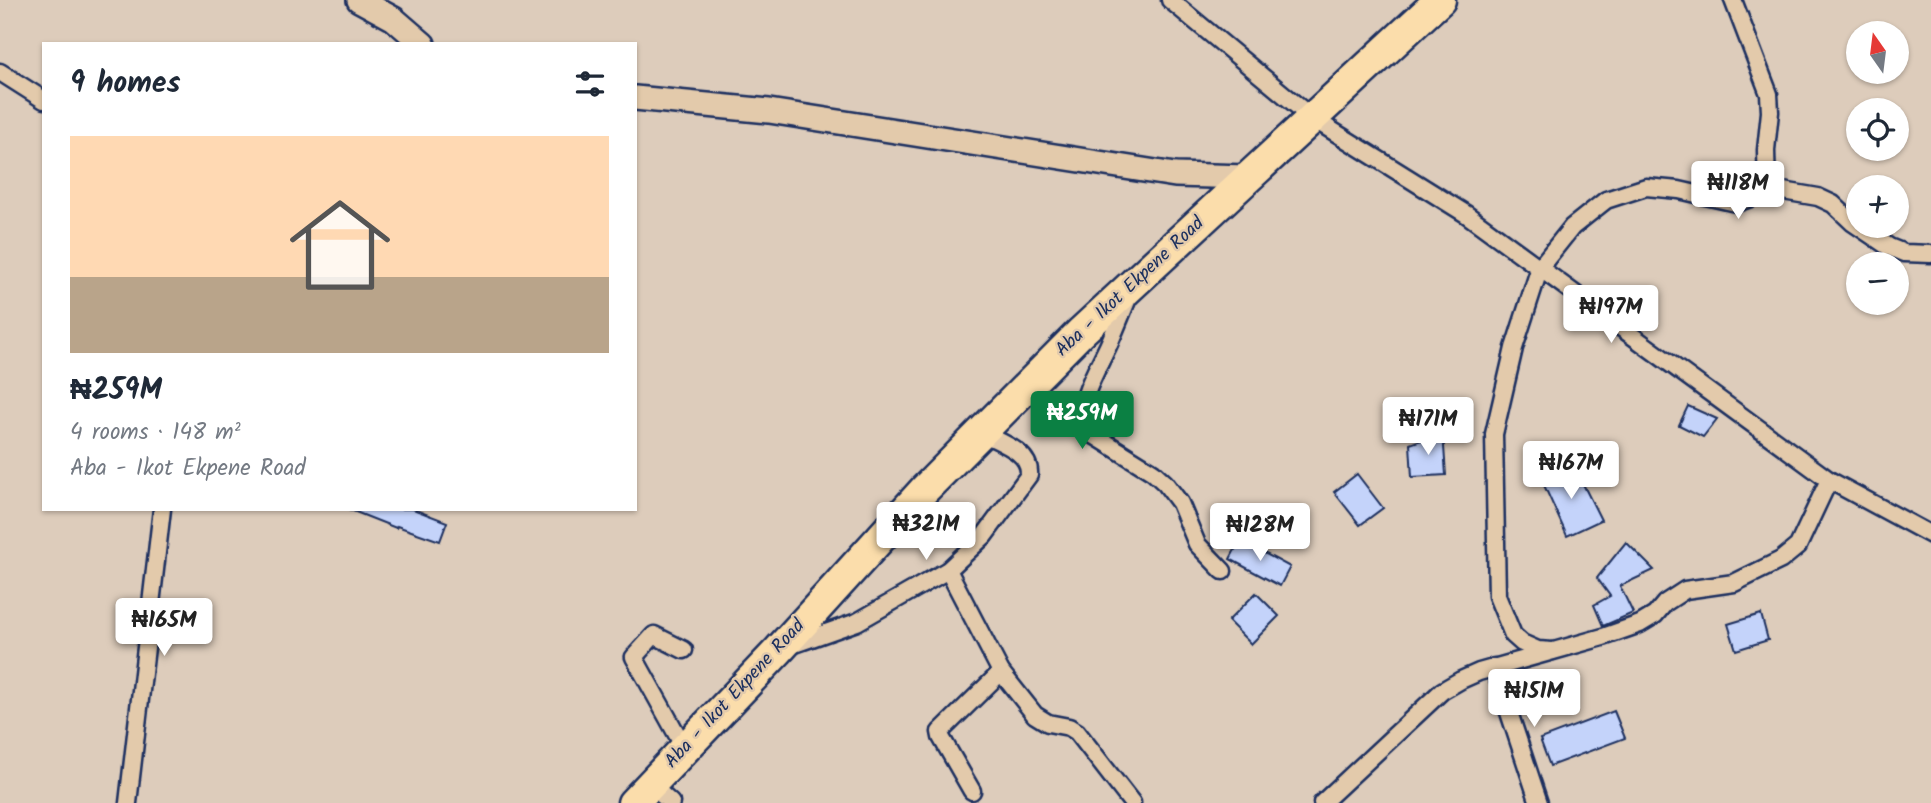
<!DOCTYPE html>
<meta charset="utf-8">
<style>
:root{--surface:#fff;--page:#f2f2f3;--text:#1f2937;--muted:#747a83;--accent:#0b8043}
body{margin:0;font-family:Kalam,sans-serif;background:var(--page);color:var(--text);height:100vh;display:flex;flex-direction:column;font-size:26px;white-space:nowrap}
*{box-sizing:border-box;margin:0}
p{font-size:23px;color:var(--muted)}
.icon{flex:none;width:38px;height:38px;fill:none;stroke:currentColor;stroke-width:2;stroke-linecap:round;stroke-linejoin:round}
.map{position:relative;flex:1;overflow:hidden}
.panel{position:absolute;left:42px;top:42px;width:595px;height:469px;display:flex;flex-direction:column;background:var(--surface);border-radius:0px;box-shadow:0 2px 5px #0004}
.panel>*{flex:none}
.needle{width:46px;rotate:346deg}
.tools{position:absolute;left:1846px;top:21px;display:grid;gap:14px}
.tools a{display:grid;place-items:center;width:63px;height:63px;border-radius:50%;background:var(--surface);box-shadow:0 2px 5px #0004;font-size:35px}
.price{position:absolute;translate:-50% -60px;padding:0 16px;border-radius:7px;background:#fff;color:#222;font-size:23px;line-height:46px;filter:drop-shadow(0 2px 4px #0008)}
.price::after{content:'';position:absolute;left:50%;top:42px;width:21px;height:16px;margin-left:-10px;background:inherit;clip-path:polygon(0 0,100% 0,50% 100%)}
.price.current{background:var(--accent);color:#fff}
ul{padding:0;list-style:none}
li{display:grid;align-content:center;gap:14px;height:371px;padding:0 28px}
li span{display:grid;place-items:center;height:217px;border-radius:0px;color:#555}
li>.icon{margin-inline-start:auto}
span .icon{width:126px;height:126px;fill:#fffc;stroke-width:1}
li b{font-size:30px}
h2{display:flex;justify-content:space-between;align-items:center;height:84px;padding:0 28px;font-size:30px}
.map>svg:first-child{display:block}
</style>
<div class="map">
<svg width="1931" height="803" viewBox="0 0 1931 803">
<rect width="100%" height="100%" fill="#dcb"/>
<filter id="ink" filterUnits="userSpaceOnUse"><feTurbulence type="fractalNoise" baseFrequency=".0143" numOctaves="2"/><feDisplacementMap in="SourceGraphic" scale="14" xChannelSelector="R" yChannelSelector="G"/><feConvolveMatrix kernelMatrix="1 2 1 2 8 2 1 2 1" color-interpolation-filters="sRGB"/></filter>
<g filter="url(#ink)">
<g fill="#c4d3fa" stroke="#1b2f5e" stroke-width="2">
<polygon points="1688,406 1717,419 1703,437 1679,425"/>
<polygon points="1443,432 1446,475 1412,477 1410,444"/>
<polygon points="1574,466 1601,520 1567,536 1543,483"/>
<polygon points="1357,474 1383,508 1360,525 1334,492"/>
<polygon points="348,509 413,509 447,522 440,541 397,526 396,528"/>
<polygon points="1240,540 1290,567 1280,586 1230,559"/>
<polygon points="1626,542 1654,570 1620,586 1633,613 1603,626 1594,605 1610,596 1597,578"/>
<polygon points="1256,593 1279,616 1251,644 1228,621"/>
<polygon points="1761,614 1768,640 1736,650 1728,624"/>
<polygon points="1614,711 1625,738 1550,766 1540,739"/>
</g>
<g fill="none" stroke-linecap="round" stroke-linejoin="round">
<defs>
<g id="street">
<polyline points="1170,0 1312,118 1466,214 1829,480 1931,535"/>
<polyline points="1733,0 1769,94 1770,112 1766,150 1767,192"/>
<polyline points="0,72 44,100"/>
<path d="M1129,296C1123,310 1118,323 1112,337C1101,365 1076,397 1084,429L1153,472L1165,483L1180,503L1197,544L1223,571"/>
<polyline points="948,570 1001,672 1035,715 1048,723 1069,727 1077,732 1132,803"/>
<path d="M789,646L857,622L948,570L984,536L1029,475C1031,451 999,442 981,432"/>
<polyline points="684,650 654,635 634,657 685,749"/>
<polyline points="1552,651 1538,650 1522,643 1513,635 1497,596 1494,434 1514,348 1540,267 1572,227 1606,200 1646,187 1679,190 1736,203 1767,192 1783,191 1818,197 1833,204 1852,222 1889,247 1904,253 1931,254"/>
<polyline points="1494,667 1539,803"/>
<polyline points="650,784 671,803"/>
<polyline points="972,791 941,737 940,732 1001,672"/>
<polyline points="128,803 162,509"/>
<polyline points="1322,803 1442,691 1461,680 1479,672 1603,637 1640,624 1655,615 1665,603 1685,590 1734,583 1781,560 1798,546 1829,480"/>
</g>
<g id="secondary">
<polyline points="359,0 394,19 423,44"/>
<polyline points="635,98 769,111 1175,175 1248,177"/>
</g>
<polyline id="highway" points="633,803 778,651 925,489 1080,333 1440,0"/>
</defs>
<use href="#street" stroke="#1b2f5e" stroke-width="21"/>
<use href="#secondary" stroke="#1b2f5e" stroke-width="28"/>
<use href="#highway" stroke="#1b2f5e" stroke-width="35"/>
<use href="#street" stroke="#e3caab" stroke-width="16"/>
<use href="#secondary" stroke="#e3caab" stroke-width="23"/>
<use href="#highway" stroke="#fbddab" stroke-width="30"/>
</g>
</g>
<g text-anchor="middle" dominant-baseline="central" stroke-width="5" stroke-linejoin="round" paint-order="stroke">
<g font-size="19" fill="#1b2f5e" stroke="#e3caab">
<text transform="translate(1130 287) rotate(-43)">Aba - Ikot Ekpene Road</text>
<text transform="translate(735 694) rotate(-47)">Aba - Ikot Ekpene Road</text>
</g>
</g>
</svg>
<div class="tools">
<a><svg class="needle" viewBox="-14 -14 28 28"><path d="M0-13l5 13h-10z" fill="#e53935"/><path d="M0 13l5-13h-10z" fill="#747a83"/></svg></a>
<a><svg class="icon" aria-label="locate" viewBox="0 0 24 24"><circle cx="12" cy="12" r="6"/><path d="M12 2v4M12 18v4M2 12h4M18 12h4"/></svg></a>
<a>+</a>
<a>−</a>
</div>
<b class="price" style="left:1738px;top:221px">₦118M</b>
<b class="price" style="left:1611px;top:345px">₦197M</b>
<b class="price current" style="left:1082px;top:451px">₦259M</b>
<b class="price" style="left:1428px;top:457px">₦171M</b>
<b class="price" style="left:1571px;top:501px">₦167M</b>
<b class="price" style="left:926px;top:562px">₦321M</b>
<b class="price" style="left:1260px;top:563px">₦128M</b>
<b class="price" style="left:164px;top:658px">₦165M</b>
<b class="price" style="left:1534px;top:729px">₦151M</b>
<section class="panel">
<h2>9 homes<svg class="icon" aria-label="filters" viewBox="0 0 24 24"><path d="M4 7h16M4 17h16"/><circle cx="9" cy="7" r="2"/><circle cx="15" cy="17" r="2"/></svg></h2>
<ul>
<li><span style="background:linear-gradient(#ffd9b3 65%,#b9a48a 0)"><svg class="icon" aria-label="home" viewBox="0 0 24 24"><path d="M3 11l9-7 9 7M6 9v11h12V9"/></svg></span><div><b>₦259M</b><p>4 rooms · 148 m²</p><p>Aba - Ikot Ekpene Road</p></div></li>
</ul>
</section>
</div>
